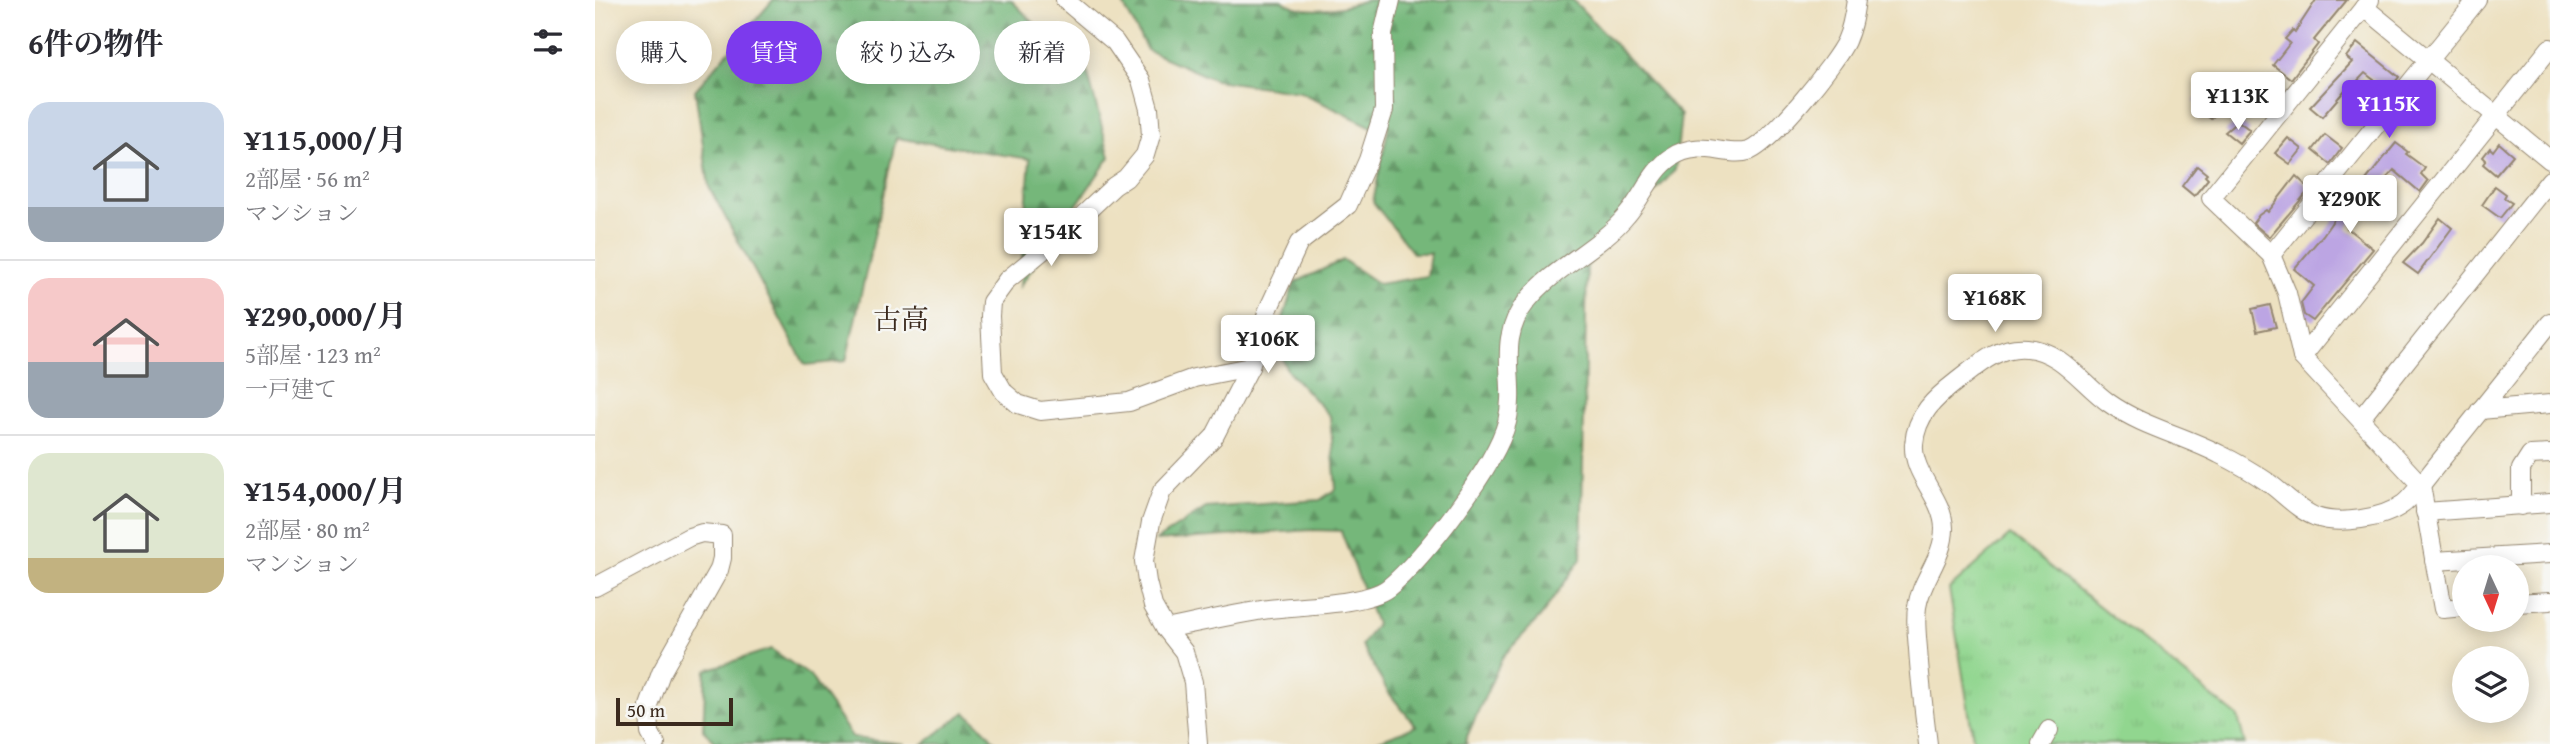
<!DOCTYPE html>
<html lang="ja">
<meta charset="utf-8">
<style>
:root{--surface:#fff;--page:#f2f2f3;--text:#2b2b33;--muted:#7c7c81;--line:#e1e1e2;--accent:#7c3aed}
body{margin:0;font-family:"Gentium Book Plus","Noto Serif JP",serif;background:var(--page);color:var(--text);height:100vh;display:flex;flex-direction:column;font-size:26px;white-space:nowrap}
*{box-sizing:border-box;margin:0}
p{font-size:23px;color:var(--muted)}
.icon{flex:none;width:38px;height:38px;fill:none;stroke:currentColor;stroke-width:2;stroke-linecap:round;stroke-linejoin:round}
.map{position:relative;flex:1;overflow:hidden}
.drawer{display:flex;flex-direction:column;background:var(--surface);width:595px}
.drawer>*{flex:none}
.hud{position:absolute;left:21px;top:21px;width:665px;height:63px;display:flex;gap:14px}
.needle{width:46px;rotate:176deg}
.controls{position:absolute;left:1857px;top:555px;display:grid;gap:14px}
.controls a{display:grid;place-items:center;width:77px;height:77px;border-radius:50%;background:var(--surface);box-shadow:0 4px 18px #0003;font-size:35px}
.scale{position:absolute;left:21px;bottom:18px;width:117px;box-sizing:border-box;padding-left:7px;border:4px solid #3b2a1e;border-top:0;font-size:19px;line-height:24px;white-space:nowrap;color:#3b2a1e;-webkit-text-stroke:5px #f6f6f2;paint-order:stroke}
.price{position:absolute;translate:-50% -60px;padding:0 16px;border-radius:7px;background:#fff;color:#222;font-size:23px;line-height:46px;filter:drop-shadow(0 2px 4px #0008)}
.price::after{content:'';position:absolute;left:50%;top:42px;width:21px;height:16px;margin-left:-10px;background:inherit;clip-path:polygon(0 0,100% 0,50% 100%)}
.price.current{background:var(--accent);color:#fff}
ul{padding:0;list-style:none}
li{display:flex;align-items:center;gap:21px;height:175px;padding:0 28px}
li+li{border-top:2px solid var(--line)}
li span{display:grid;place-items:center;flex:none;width:196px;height:140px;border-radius:21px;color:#555}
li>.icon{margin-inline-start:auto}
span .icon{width:84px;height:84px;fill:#fffc;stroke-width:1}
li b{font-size:30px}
h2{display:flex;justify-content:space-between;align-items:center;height:84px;padding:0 28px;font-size:30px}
.pill{padding:0 24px;border-radius:32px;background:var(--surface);box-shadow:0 4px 18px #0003;font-size:24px;line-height:63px}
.pill.current{background:var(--accent);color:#fff}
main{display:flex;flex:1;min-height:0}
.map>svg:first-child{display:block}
</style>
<main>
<section class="drawer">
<h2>6件の物件<svg class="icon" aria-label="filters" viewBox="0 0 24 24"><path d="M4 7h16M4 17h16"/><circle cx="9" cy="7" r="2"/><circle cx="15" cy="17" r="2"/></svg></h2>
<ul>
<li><span style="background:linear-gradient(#c9d6e8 75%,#9aa5b1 0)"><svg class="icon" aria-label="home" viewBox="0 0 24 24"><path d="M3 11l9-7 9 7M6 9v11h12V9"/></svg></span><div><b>¥115,000/月</b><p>2部屋 · 56 m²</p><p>マンション</p></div></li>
<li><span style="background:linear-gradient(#f6c9c9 60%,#9aa5b1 0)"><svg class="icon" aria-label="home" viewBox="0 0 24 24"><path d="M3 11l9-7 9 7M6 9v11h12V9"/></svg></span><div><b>¥290,000/月</b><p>5部屋 · 123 m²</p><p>一戸建て</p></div></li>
<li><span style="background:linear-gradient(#dfe7d0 75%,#c2b280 0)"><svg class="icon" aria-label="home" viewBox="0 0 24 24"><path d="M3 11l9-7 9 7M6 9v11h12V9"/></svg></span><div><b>¥154,000/月</b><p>2部屋 · 80 m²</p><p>マンション</p></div></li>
</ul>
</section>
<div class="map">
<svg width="1955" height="744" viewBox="0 0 1955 744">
<defs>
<pattern id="grass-tufts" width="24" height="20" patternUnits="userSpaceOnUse" patternTransform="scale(1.75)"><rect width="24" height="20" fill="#91d68f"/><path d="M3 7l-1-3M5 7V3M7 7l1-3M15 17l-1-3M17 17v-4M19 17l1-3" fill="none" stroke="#7eb87b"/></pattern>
<pattern id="forest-firs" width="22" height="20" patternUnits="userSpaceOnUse" patternTransform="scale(1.75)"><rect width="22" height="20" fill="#74b77a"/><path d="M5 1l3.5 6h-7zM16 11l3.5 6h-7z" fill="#609563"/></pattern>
</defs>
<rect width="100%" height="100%" fill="#f6f6f2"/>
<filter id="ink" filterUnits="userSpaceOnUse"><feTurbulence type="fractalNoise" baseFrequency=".0143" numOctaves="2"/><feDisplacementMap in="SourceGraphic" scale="14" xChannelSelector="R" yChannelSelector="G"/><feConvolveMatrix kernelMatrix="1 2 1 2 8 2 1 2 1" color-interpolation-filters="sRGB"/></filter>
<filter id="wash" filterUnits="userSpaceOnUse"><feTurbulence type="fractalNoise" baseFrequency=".00686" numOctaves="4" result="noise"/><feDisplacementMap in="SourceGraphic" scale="28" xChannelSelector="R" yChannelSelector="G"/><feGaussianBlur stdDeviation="1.57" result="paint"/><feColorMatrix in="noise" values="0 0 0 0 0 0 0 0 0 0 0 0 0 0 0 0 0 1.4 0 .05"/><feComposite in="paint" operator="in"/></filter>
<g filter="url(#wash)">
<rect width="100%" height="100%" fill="#ede1c1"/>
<polygon fill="url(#grass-tufts)" stroke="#668056" stroke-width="2" points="1415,535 1643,717 1650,744 1379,744 1354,589"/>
<g fill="url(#forest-firs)" stroke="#58704c" stroke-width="2">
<polygon points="178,0 416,0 446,30 491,67 515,157 425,286 435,159 301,138 251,361 210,365 114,187 100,90"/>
<path d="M526,0H686C710,16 745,9 771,0H978L1086,115L1080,170L992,266L986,559L946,616L908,656L870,741L872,744H774L821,726L793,692L767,645L781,624L746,531L717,530L560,541L611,508L725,500L741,489L735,416L692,370L681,342L699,283L748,260L784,284L832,276L835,253H818L778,202L794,125L779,128L705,92L620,80L552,50Z"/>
<polygon points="176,649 215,676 258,738 310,744 122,744 108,730 111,670"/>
<polygon points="370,712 390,730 402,744 328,744"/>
</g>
<g id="blocks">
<g fill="#bca5e3">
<polygon points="1721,0 1752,0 1719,40 1723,44 1696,79 1678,65 1695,43 1690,39 1698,30 1700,32"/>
<polygon points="1762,43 1804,77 1793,91 1770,73 1752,92 1750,90 1727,117 1715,107 1757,62 1751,57"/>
<polygon points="1610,88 1629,104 1616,119 1605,111 1607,108 1599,101"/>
<polygon points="1643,121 1655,130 1644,143 1630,132"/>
<polygon points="1730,135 1747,148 1735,164 1718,150"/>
<polygon points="1693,138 1707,149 1695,164 1680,153"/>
<polygon points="1801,143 1813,152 1811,154 1830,168 1826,174 1833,181 1825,192 1799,170 1778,194 1752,228 1778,249 1718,321 1709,315 1706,303 1719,286 1699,269 1728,235 1761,187 1763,190"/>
<polygon points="1904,143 1918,155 1901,175 1888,164 1891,160 1888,157 1895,148 1898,151"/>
<polygon points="1602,166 1612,174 1610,176 1613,179 1599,196 1587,186"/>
<polygon points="1701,176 1715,189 1674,237 1658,223 1664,215 1671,210 1673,212"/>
<polygon points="1900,186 1911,194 1909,198 1917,203 1905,218 1887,205"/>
<polygon points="1845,218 1857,228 1823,274 1808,263 1827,243"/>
<polygon points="1675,305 1681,327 1662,331 1657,309"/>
</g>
</g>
</g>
<g filter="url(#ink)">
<use href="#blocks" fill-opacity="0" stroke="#948670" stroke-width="2"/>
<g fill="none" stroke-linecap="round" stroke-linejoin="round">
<defs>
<g id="minor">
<polyline points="470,0 520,42 546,80 554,109 556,135 550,155 531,178 519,186 468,234 412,280 396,302 395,316 398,373 409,392 423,404 445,411 534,402 599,378 655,367"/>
<polyline points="1775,0 1616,198 1676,255 1692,293 1707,357 1826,485 1848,609 1869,607"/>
<polyline points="1769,7 1955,160"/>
<polyline points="1676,255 1882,0"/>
<polyline points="1707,357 1955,48"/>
<polyline points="1885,410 1955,404"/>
<polyline points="1766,418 1955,180"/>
<polyline points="1926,506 1926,469 1935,455 1955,454"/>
<polyline points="1830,512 1955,503"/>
<polyline points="1839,561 1955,554"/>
<polyline points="0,587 94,537 107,533 127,535 127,558 124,570 66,673 54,706 55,733 61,744"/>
<polyline points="1922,603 1955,601"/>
<path d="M571,629C605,622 640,614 674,609C704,605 770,605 793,588C828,560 901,465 912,422C923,379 899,342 932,301C960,266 1004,249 1032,215C1048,197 1056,171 1077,157C1105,138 1131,158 1154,151C1176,143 1241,63 1251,41C1257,28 1259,14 1261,0"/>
<polyline points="603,744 598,682 589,652 571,629 558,606 552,582 549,561 556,522 567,491 619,437 655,367 673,310 704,243 753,205 773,160 789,110 788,34 796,0"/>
<path d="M1333,744C1329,712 1325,681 1323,649C1322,636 1320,621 1322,607C1326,579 1349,558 1349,528C1348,497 1317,475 1319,444C1321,415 1340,398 1362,381C1383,365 1404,345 1432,348C1467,351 1487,384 1514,403C1548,427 1587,435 1624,454C1641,462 1658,472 1674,483C1689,494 1703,510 1721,517C1744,525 1788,519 1808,504C1814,500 1820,491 1826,485L1955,323"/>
<polyline points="1446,744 1454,730"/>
</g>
</defs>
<use href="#minor" stroke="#948670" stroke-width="20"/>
<use href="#minor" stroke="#fff" stroke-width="18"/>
</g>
</g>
<g text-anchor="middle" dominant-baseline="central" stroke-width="5" stroke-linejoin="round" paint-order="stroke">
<g font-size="28" fill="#3b2a1e" stroke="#f6f6f2">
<text x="306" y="318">古高</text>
</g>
</g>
</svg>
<div class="controls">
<a><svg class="needle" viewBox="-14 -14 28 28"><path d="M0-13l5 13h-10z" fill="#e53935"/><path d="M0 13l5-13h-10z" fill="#7c7c81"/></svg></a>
<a><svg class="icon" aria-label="layers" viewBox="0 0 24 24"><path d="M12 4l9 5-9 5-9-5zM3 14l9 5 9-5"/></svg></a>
</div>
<div class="scale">50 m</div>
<b class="price" style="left:1643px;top:132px">¥113K</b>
<b class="price current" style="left:1794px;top:140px">¥115K</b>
<b class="price" style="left:1755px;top:235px">¥290K</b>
<b class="price" style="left:456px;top:268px">¥154K</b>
<b class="price" style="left:1400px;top:334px">¥168K</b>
<b class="price" style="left:673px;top:375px">¥106K</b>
<div class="hud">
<a class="pill">購入</a>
<a class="pill current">賃貸</a>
<a class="pill">絞り込み</a>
<a class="pill">新着</a>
</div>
</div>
</main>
